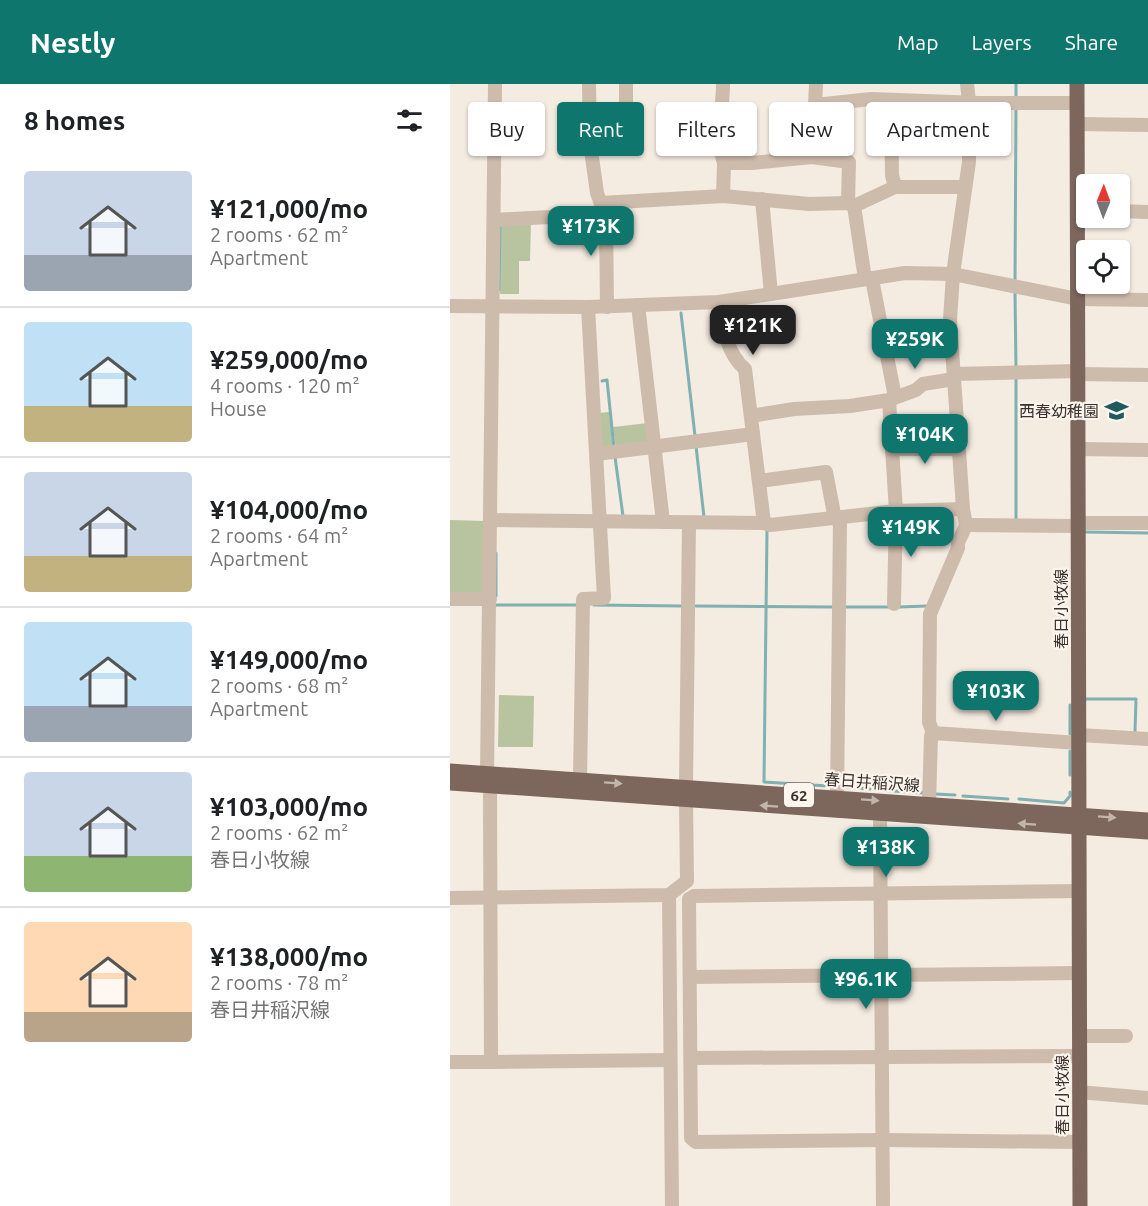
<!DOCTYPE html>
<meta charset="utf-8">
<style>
:root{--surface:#fff;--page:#f2f2f2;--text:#202124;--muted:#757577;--line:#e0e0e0;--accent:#0f766e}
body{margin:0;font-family:Ubuntu,"Noto Sans JP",sans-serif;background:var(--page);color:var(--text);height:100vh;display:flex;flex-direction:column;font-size:22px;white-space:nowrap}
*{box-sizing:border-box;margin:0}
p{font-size:20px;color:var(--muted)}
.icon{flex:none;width:33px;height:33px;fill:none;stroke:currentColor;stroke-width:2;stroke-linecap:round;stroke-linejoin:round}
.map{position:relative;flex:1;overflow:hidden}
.drawer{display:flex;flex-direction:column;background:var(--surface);width:450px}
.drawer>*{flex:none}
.top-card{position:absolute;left:18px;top:18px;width:570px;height:54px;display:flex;gap:12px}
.needle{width:39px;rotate:1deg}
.tools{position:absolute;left:626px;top:90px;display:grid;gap:12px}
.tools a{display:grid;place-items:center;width:54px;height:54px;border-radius:6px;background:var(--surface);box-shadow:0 2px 4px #0004;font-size:30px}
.price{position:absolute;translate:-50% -51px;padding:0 14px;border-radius:12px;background:var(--accent);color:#fff;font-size:20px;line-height:39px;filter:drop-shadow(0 2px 3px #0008)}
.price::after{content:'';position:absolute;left:50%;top:36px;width:18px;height:14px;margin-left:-9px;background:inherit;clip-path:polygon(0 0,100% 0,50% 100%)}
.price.active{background:#222;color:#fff}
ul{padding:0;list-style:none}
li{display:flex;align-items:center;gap:18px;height:150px;padding:0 24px}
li+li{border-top:2px solid var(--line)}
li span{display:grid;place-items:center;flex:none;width:168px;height:120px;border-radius:6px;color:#555}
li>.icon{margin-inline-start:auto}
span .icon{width:72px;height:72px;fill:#fffc;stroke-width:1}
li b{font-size:26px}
h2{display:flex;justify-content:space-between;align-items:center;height:72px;padding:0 24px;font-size:26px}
.tag{padding:0 21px;border-radius:6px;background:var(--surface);box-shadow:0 2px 4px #0004;font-size:21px;line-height:54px}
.tag.active{background:var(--accent);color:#fff}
header{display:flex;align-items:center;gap:36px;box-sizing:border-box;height:84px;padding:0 30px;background:var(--accent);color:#fff}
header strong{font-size:28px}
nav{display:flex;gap:33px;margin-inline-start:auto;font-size:21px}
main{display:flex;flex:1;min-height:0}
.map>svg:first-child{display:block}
</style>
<header>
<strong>Nestly</strong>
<nav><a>Map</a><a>Layers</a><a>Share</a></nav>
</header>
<main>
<section class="drawer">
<h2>8 homes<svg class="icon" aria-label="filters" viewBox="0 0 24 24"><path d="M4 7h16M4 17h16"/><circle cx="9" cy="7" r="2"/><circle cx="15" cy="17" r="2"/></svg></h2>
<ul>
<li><span style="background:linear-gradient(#c9d6e8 70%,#9aa5b1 0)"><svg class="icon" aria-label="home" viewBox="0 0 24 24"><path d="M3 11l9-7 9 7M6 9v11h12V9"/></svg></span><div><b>¥121,000/mo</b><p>2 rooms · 62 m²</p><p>Apartment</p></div></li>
<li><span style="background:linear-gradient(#bfe0f5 70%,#c2b280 0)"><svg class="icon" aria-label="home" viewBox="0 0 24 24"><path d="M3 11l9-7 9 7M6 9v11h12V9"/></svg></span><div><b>¥259,000/mo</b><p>4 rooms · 120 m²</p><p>House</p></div></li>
<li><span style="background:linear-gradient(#c9d6e8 70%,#c2b280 0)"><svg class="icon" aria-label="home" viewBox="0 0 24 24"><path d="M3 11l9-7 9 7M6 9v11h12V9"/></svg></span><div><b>¥104,000/mo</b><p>2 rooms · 64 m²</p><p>Apartment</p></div></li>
<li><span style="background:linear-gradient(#bfe0f5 70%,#9aa5b1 0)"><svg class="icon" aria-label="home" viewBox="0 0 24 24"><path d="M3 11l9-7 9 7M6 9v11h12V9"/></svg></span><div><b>¥149,000/mo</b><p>2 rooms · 68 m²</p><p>Apartment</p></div></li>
<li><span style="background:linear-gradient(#c9d6e8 70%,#8fb573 0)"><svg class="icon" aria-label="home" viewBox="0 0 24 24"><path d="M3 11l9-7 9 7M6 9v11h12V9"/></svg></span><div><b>¥103,000/mo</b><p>2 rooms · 62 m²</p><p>春日小牧線</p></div></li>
<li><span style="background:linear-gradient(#ffd9b3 75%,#b9a48a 0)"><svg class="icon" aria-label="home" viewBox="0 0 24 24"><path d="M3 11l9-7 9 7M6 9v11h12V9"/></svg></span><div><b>¥138,000/mo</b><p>2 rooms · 78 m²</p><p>春日井稲沢線</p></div></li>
</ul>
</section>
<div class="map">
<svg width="698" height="1122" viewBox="0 0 698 1122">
<rect width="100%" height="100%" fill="#f4ebe1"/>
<g fill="#b8c4a0">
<polygon points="81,137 80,177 69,177 69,210 50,210 51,139"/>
<polygon points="159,328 163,366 152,367 148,329"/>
<polygon points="198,339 200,359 166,365 163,343"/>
<polygon points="0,436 35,437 34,512 0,512"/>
<polygon points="49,611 84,612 83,663 48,663"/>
</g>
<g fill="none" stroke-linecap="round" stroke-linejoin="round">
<g stroke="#7fb0b2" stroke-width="3">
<polyline points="566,14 566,0"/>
<polyline points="144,59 172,56"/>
<polyline points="565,198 566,23"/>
<polyline points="49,206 50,141"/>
<polyline points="565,209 566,284"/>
<polyline points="231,229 245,352"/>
<polyline points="152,297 157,296 164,364"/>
<polyline points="246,362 254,433"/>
<polyline points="165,373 173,432"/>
<polyline points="566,436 566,294"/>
<polyline points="317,446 314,698 378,702"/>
<polyline points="634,448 698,449"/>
<polyline points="46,512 46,469"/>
<polyline points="144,521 232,522"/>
<polyline points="45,522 45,521 127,521"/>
<polyline points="246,522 382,523"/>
<polyline points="395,523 442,523"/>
<polyline points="449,523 477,522"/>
<polyline points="634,615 686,615 685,648"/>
<polyline points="620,650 620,621"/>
<polyline points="620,667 620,691"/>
<polyline points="396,703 420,705"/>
<polyline points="429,706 474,709 474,707"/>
<polyline points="485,710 505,711"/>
<polyline points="513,712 558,715"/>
<polyline points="569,715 614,719 620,712 620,708"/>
</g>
<g stroke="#cdbbac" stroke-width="14">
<polyline points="139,0 140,59 147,109 156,134 157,223"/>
<polyline points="176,0 176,54"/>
<path d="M273,0C273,26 265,54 274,79H302L362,73L399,78L398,119"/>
<polyline points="441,16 442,91 445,103"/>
<polyline points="365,21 366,0"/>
<polyline points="627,40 698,41"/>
<polyline points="362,73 365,21 421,15 529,19 627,19"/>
<polyline points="273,112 274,79"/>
<polyline points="312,115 321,210"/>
<polyline points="151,119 273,112 359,120 398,119 404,122 445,103 515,103"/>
<polyline points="404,122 415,195"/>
<polyline points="669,127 698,128"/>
<polyline points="44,136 154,130"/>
<polyline points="422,195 445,313"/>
<path d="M269,218C273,241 276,269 295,285L314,439"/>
<polyline points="188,221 213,438"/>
<polyline points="0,222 138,223 269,218 455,189 503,190 628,215 698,216"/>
<polyline points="504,290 628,287"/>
<polyline points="628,290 698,291"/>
<polyline points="439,316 446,427 444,520"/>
<polyline points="301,332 344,325 400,322 439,316 466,306 473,300 504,295"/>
<polyline points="442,365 509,365"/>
<polyline points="628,365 698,366"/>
<polyline points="147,370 303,350"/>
<polyline points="309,397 376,388 385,435"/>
<polyline points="41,436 314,439 320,441 446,427 513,425"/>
<polyline points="628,439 698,439"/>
<polyline points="516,441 628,442"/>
<polyline points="0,515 40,515"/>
<polyline points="483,649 479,638 480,530 508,464 508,459 516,441 513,425 500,236 503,190 519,78 519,18 517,0"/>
<polyline points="629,651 698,655"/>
<polyline points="37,690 45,0"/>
<polyline points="130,696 133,515 154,514 138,223"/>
<polyline points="40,702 41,978 220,976"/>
<polyline points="236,704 239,439"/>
<polyline points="387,714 390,434"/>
<polyline points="479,720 481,652 483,649 629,659"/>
<polyline points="430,730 433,1122"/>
<polyline points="629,807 244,812 239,815 241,1054 246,1058 433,1056 629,1058"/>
<polyline points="219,811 222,1122"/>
<polyline points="0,814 219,811 237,797 236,716"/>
<polyline points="240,893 629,889"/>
<polyline points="630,952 676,952"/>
<polyline points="241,974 630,972"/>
<polyline points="0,978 41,978"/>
<polyline points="629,1008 698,1014"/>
</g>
<g stroke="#7d675c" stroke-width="15">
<polyline points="627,0 630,1122"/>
<polyline points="0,687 698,736"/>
<polyline points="0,699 698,748"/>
</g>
</g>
<defs><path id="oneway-solid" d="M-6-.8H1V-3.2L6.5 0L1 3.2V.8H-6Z" transform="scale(1.5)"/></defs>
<g fill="#c2b5ac">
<use href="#oneway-solid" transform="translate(163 699) rotate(4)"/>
<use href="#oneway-solid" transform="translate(420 716) rotate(4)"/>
<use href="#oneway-solid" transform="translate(319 722) rotate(-176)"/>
<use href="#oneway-solid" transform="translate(657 733) rotate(4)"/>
<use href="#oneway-solid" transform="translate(577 740) rotate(-176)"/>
</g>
<defs>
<symbol id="school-bare" viewBox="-9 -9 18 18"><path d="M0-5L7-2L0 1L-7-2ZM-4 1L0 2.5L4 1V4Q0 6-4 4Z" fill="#1f5a5e" stroke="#fbf5ee" stroke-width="2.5" paint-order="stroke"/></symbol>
</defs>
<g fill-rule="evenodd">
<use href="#school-bare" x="650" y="310" width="33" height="33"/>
</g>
<g text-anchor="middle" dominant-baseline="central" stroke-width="4.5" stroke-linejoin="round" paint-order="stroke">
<rect fill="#fbf5ee" stroke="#756b66" stroke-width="1.5" x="334" y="699" width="30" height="24" rx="4.5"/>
<g font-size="15" font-weight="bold" fill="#3b302b">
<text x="349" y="711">62</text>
</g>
<g font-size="16" fill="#3b302b" stroke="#fbf5ee" text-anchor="end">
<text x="649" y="327">西春幼稚園</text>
</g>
<g font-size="16" fill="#3b302b" stroke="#fbf5ee">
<text transform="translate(611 525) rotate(-90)">春日小牧線</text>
<text transform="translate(422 698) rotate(4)">春日井稲沢線</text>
<text transform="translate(612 1011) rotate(-90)">春日小牧線</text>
</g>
</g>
</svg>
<div class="tools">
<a><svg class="needle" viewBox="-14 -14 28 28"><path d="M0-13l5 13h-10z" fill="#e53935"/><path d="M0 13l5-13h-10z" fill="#757577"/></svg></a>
<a><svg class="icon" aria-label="locate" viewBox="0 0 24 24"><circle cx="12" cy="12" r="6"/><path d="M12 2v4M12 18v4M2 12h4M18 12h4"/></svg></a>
</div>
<b class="price" style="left:141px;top:173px">¥173K</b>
<b class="price active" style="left:303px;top:272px">¥121K</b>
<b class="price" style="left:465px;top:286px">¥259K</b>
<b class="price" style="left:475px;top:381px">¥104K</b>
<b class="price" style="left:461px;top:474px">¥149K</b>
<b class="price" style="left:546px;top:638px">¥103K</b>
<b class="price" style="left:436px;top:794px">¥138K</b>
<b class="price" style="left:416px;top:926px">¥96.1K</b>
<div class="top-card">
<a class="tag">Buy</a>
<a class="tag active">Rent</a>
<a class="tag">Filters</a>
<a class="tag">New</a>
<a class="tag">Apartment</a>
</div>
</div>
</main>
